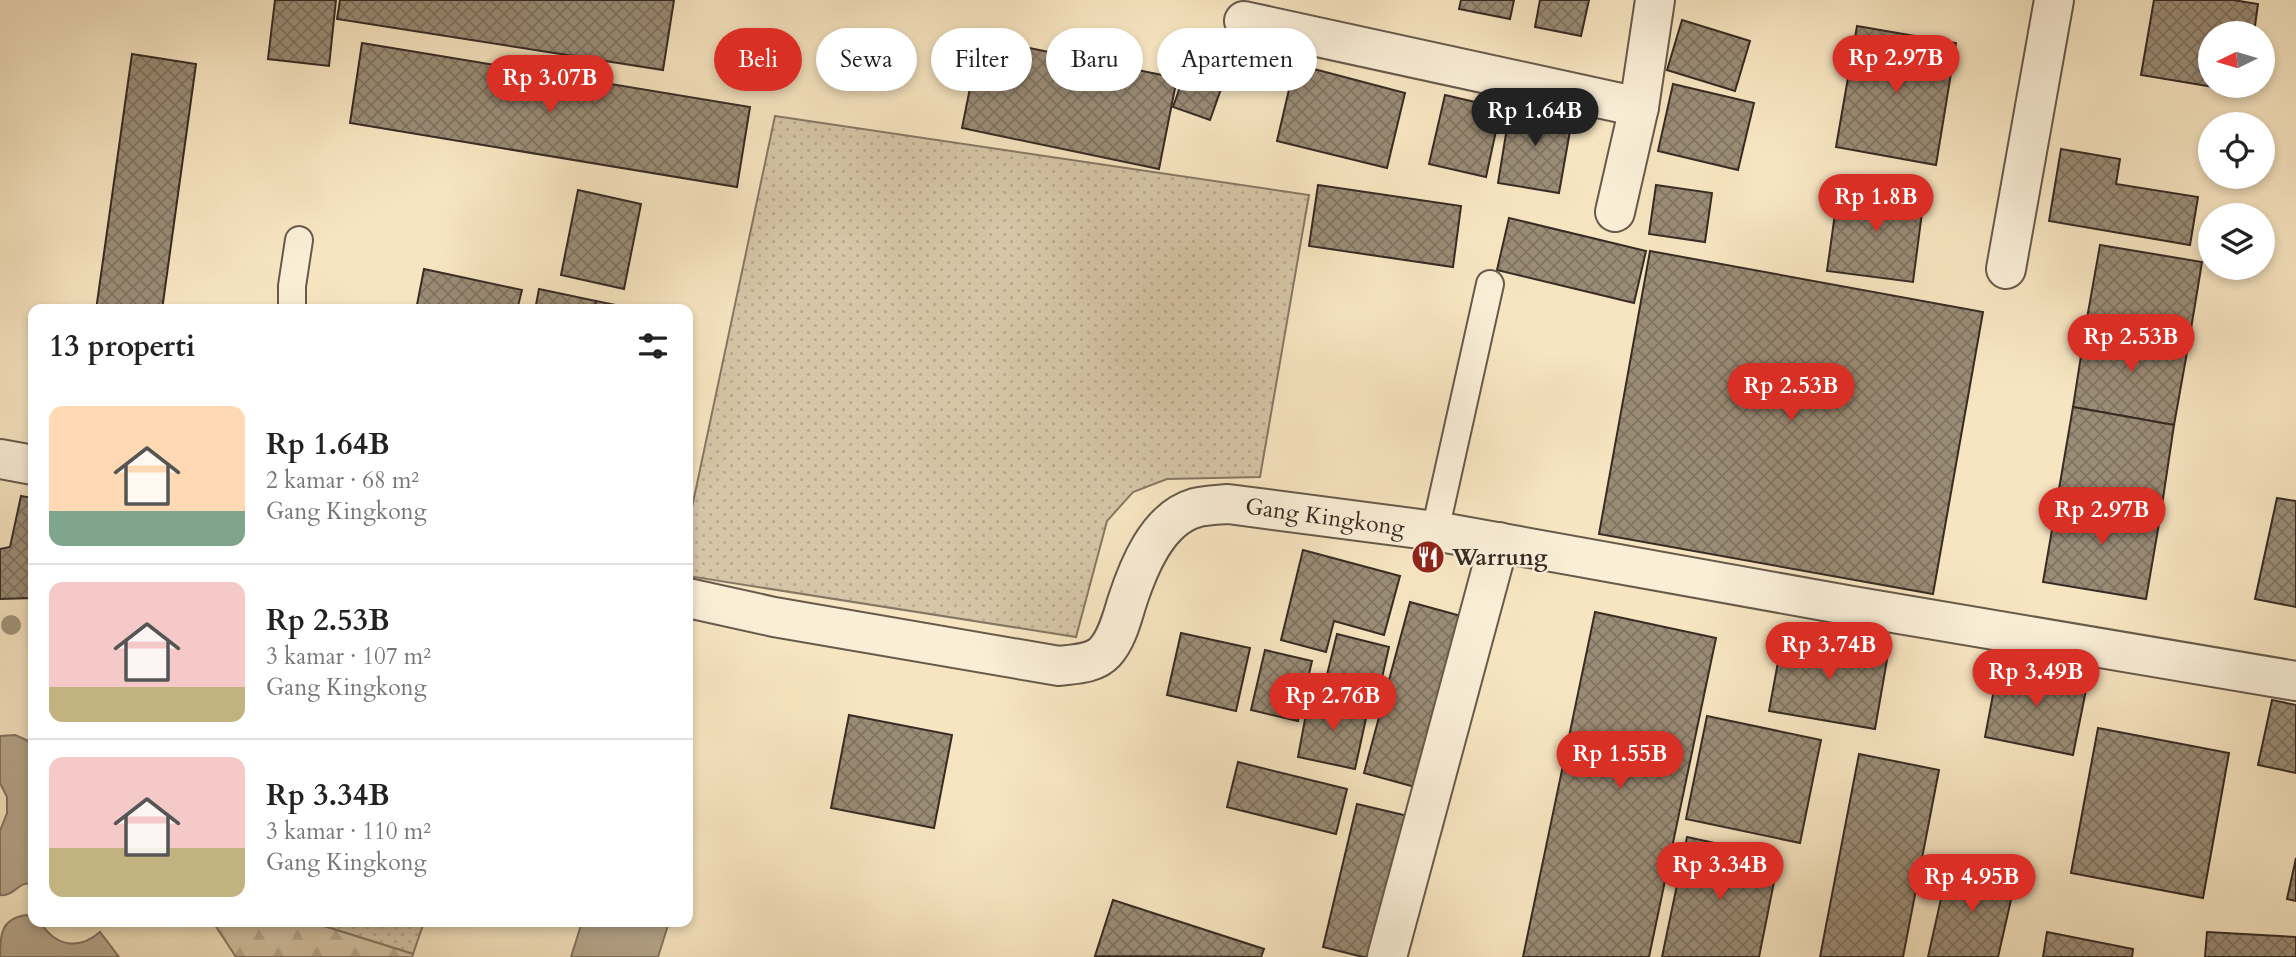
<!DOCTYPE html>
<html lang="id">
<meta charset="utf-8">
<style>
:root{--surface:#fff;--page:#f2f2f2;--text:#222;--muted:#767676;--line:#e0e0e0;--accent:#d93025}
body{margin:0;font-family:Cardo,serif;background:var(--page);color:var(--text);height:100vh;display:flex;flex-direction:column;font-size:26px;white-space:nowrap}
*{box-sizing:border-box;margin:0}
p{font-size:23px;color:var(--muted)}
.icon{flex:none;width:38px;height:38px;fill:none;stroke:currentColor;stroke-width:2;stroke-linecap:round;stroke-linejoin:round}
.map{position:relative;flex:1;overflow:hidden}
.panel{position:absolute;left:28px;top:304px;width:665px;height:623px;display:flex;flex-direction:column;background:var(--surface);border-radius:14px;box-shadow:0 4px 10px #0003}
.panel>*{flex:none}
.guide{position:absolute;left:714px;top:28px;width:665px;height:63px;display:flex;gap:14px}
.needle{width:46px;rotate:265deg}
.tools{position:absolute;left:2198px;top:21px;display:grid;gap:14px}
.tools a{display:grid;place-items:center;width:77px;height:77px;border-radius:50%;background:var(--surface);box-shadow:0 4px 10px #0003;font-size:35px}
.price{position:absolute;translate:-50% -60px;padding:0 16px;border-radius:24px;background:var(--accent);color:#fff;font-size:23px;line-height:46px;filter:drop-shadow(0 2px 4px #0008)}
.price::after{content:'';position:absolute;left:50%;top:42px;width:21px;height:16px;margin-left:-10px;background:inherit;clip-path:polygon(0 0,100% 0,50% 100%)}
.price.current{background:#222;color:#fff}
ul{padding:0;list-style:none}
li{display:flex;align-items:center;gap:21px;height:175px;padding:0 21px}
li+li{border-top:2px solid var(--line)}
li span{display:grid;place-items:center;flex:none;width:196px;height:140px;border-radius:14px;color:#555}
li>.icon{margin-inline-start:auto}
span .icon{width:84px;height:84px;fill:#fffc;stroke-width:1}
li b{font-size:30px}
h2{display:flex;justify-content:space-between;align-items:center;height:84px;padding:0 21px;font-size:30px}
.chip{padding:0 24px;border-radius:32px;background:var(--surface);box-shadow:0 4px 10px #0003;font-size:24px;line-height:63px}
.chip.current{background:var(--accent);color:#fff}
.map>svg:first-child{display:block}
</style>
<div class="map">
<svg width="2296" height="957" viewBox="0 0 2296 957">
<defs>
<pattern id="grass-dots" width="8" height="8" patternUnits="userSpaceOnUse" patternTransform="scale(1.75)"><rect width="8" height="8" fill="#d6c5a6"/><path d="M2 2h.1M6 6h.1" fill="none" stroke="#b8a98f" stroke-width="1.8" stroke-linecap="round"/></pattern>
<pattern id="forest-firs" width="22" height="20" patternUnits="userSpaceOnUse" patternTransform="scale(1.75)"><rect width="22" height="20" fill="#d6c5a6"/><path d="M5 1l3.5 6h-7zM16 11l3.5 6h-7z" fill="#b8a98f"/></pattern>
<pattern id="building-cross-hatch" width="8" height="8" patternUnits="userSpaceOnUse" patternTransform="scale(1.75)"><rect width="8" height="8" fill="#9b8c76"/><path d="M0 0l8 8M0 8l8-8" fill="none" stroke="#7f7361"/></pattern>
</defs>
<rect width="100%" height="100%" fill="#f7e5c1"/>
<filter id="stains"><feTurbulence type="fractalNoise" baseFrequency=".00286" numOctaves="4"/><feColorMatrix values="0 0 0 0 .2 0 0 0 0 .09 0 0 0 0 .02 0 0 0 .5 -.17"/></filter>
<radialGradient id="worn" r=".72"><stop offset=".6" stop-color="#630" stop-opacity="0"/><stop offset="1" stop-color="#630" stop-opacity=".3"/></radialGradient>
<g fill="url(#grass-dots)" stroke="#867865" stroke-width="2">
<polygon points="775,116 1309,195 1260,477 1167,479 1133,492 1107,521 1076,637 688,576 688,526"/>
<polygon points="311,922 424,922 413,954"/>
</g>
<polygon fill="url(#forest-firs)" stroke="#867865" stroke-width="2" points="213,922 311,922 413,954 412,957 236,957"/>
<g fill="#b6a68c" stroke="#837562" stroke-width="2">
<path d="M15,735L33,743V884C18,880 15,897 0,895V831L7,813V797L0,783V736Z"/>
<path d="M26,915L33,918V922L41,923C56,947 79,950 100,932L119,957H0C0,934 1,919 26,915Z"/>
<polygon points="582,922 669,922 658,957 571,957"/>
</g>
<g fill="url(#building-cross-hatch)" stroke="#372b24" stroke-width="2">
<polygon points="275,0 336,0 329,66 268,59"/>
<polygon points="340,0 674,0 663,70 337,19"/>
<polygon points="1461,0 1514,0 1510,19 1459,9"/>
<polygon points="1540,0 1589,0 1581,36 1535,27"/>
<polygon points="2154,0 2233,0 2258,4 2254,33 2210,33 2210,86 2245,86 2244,92 2141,75"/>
<polygon points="1682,20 1750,41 1735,91 1667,70"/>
<polygon points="1857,26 1956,43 1936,165 1836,147"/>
<polygon points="980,38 1177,78 1159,169 962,128"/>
<polygon points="362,43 750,107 737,187 350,123"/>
<polygon points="132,54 196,64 162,310 96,310"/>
<polygon points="1190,59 1227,72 1210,120 1173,107"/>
<polygon points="1295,64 1405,93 1387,168 1277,141"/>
<polygon points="1673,84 1754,103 1738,170 1658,151"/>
<polygon points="1445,95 1501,108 1486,177 1429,164"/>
<polygon points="1511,103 1573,114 1559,193 1498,183"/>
<polygon points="2061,149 2120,159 2116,184 2198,197 2190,245 2049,221"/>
<polygon points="1318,185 1461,206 1453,267 1309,246"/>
<polygon points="1656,185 1712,193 1705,242 1649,234"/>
<polygon points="1839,185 1924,197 1913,282 1827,271"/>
<polygon points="578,190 641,204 624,289 561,275"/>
<polygon points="1509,218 1646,251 1634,303 1497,270"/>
<polygon points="2100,245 2202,262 2189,341 2086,324"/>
<polygon points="1650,251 1983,312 1933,594 1599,534"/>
<polygon points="424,269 522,290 517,310 416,310"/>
<polygon points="539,289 596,301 594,310 535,310"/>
<polygon points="596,301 640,310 594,310"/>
<polygon points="2086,324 2189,341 2174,425 2073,407"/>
<polygon points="2073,407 2174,425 2161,512 2058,495"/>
<polygon points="2058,495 2161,512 2146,599 2043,582"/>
<polygon points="21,496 33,498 33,598 0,599 0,549 10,547"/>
<polygon points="2277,498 2296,501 2296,607 2255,599"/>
<polygon points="1303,550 1400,576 1384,635 1334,621 1326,652 1281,640"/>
<polygon points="1410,602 1472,619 1426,790 1364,773"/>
<polygon points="1595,612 1716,638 1649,957 1523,957"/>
<polygon points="1181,633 1250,648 1236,711 1167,695"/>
<polygon points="1337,634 1389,647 1376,704 1323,691"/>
<polygon points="1783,635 1888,654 1875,729 1769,711"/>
<polygon points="1265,650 1312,661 1298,721 1251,710"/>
<polygon points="1999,663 2088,680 2073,755 1985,737"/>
<polygon points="1309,698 1368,709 1355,769 1298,757"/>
<polygon points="2272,700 2296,705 2296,773 2258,765"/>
<polygon points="849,715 952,735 934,828 831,808"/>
<polygon points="1707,716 1821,740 1800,843 1686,819"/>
<polygon points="2098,728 2229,753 2203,898 2071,873"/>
<polygon points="1859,754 1939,770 1903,957 1820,957"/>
<polygon points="1238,762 1347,789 1336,834 1227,807"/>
<polygon points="1357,804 1408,816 1374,957 1363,957 1323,947"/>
<polygon points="1687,837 1779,857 1759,957 1662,957"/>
<polygon points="2296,858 2296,901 2287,899"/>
<polygon points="1949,863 2016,878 1998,957 1928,957"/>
<polygon points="1113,900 1264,949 1261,957 1095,956"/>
<polygon points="2047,932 2133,949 2132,957 2043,957"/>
<polygon points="2207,932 2296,937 2296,957 2205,957"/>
</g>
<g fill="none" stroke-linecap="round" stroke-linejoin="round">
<defs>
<g id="service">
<polyline points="292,310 292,286 299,240"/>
<polyline points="1435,531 1490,284"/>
</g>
<g id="minor">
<polyline points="1244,21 1639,107"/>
<polyline points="1615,212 1639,107 1655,0"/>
<polyline points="2006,269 2054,0"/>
<polyline points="0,459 33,465"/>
<path d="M688,598L774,617L1059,666C1075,664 1094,664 1105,652C1117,639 1122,618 1127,602C1138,568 1157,519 1195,508C1205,505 1217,505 1228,504L1435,531L1852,606L2296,681"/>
<polyline points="1387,957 1499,542"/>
</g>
</defs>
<use href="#service" stroke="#675a4b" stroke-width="30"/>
<use href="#minor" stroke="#675a4b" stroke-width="42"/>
<use href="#service" stroke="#faeed7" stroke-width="26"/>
<use href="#minor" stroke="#faeed7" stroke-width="38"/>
</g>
<circle fill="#a3947c" cx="11" cy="625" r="10"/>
<defs>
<symbol id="restaurant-disc" viewBox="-11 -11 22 22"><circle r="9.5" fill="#8f2418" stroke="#faeed7"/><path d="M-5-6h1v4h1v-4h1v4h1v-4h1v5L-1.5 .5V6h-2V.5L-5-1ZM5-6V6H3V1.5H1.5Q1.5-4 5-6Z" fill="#fff"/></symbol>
</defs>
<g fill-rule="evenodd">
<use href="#restaurant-disc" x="1409" y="538" width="38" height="38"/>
</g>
<g text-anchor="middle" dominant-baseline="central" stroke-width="5" stroke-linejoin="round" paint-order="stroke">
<g font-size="23" fill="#372b24" stroke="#faeed7">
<text transform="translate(1325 517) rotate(8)">Gang Kingkong</text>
</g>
<g font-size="23" font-weight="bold" fill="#372b24" stroke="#faeed7" text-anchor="start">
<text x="1452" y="557">Warrung</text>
</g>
</g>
<rect width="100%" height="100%" filter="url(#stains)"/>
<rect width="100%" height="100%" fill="url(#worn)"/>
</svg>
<div class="tools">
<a><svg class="needle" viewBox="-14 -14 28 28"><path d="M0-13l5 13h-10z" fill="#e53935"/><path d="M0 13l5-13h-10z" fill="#767676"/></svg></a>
<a><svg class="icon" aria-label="locate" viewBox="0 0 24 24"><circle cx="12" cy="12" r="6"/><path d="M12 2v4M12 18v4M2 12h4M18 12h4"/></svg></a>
<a><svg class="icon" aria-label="layers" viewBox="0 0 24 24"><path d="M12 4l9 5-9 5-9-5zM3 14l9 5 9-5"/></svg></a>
</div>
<b class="price" style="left:1896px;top:95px">Rp 2.97B</b>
<b class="price" style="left:550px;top:115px">Rp 3.07B</b>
<b class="price current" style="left:1535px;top:148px">Rp 1.64B</b>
<b class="price" style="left:1876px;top:234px">Rp 1.8B</b>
<b class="price" style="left:2131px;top:374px">Rp 2.53B</b>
<b class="price" style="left:1791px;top:423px">Rp 2.53B</b>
<b class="price" style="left:2102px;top:547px">Rp 2.97B</b>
<b class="price" style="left:1829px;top:682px">Rp 3.74B</b>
<b class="price" style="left:2036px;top:709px">Rp 3.49B</b>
<b class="price" style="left:1333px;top:733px">Rp 2.76B</b>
<b class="price" style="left:1620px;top:791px">Rp 1.55B</b>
<b class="price" style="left:1720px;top:902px">Rp 3.34B</b>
<b class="price" style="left:1972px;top:914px">Rp 4.95B</b>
<div class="guide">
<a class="chip current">Beli</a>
<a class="chip">Sewa</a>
<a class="chip">Filter</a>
<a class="chip">Baru</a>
<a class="chip">Apartemen</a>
</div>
<section class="panel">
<h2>13 properti<svg class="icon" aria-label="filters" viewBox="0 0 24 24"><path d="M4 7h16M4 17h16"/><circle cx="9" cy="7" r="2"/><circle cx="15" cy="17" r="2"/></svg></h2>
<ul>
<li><span style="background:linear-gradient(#ffd9b3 75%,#7fa58c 0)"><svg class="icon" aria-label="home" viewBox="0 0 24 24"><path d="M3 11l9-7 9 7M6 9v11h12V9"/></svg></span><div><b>Rp 1.64B</b><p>2 kamar · 68 m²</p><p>Gang Kingkong</p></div></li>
<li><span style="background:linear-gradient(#f6c9c9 75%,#c2b280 0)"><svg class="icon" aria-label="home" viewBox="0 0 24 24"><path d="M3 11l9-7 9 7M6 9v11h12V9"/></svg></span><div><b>Rp 2.53B</b><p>3 kamar · 107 m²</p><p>Gang Kingkong</p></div></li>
<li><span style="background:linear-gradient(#f6c9c9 65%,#c2b280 0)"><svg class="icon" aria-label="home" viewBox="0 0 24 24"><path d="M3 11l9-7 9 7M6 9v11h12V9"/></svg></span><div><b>Rp 3.34B</b><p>3 kamar · 110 m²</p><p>Gang Kingkong</p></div></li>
</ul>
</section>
</div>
